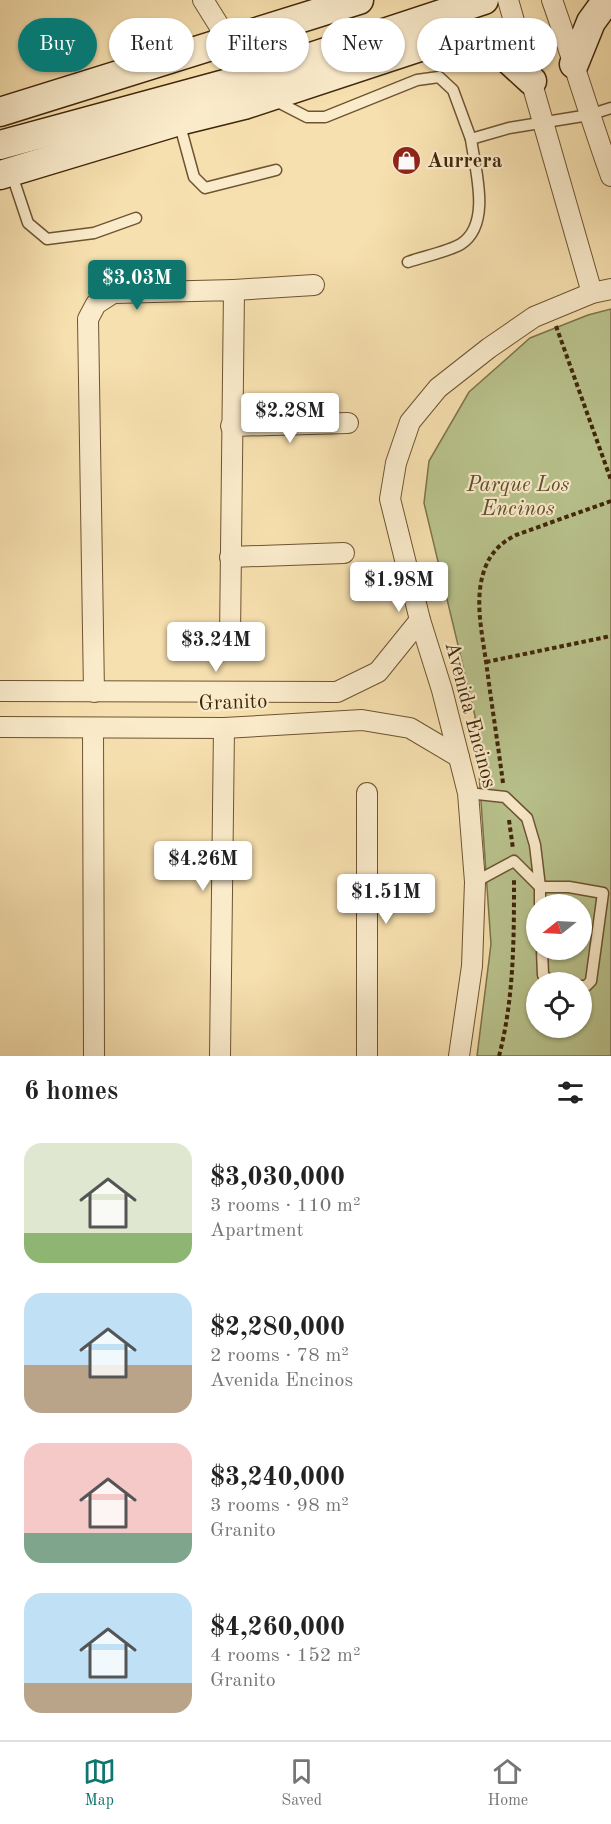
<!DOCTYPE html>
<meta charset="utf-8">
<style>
:root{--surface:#fff;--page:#f2f2f2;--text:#222;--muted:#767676;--line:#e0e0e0;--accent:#0f766e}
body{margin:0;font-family:"Old Standard TT",serif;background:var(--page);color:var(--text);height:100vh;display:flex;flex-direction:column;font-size:22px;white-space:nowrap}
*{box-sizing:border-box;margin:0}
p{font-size:20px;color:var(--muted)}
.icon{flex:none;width:33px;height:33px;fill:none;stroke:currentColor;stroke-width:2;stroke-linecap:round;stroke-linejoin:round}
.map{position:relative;height:1056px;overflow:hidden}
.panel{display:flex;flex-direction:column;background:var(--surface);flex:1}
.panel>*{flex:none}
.hud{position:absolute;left:18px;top:18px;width:576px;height:54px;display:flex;gap:12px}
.needle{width:39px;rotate:252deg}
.buttons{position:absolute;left:526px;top:894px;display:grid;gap:12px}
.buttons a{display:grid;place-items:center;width:66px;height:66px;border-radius:50%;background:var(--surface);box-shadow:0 2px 4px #0004;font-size:30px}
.price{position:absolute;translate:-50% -51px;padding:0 14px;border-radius:6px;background:#fff;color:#222;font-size:20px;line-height:39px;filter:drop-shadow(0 2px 3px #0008)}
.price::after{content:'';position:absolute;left:50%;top:36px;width:18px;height:14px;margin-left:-9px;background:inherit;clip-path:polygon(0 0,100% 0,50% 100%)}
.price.active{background:var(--accent);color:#fff}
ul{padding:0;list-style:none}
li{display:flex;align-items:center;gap:18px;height:150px;padding:0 24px}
li span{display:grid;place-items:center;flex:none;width:168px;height:120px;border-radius:18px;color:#555}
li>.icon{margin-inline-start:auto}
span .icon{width:72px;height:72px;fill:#fffc;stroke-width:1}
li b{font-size:26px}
h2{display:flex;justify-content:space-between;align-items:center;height:72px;padding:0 24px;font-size:26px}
.chip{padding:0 21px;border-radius:27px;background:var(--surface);box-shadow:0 2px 4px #0004;font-size:21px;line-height:54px}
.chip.active{background:var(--accent);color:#fff}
.dock{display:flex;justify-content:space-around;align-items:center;height:84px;border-top:2px solid var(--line);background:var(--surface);font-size:16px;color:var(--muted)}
.dock a{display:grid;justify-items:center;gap:3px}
.dock .active{color:var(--accent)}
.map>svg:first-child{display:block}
</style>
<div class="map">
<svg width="611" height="1056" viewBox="0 0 611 1056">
<rect width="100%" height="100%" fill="#f7e0af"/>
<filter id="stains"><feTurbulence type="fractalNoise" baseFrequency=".00333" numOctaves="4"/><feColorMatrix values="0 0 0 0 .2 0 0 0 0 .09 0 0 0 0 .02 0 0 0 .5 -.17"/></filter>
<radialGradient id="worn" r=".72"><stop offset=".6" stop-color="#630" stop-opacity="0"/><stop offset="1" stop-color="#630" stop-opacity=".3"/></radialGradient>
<path fill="#b9c38d" stroke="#7c744b" stroke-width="1.5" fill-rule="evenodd" d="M611,309V1056H477L491,944L475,716L424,503L429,461L469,392L530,338L588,315ZM537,904H582V950H537ZM537,982H582V1028H537Z"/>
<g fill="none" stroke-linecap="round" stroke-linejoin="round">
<defs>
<g id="lane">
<polyline points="274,100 307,117 325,117 417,80 439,77 453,90 471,139 509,128 589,115 611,108"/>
<polyline points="179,122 194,177 205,188 276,170"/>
<polyline points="11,172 28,223 47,239 94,233 136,218"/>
<path d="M408,262C422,257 450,251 461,244C492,224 475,169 471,139"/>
<polyline points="468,793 505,797 527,818 535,845 540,887 514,861 475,882"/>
<polyline points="540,904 540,887 569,887 603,893 591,981 586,986 582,986"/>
<polyline points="542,950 543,975 551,982 566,982"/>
</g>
<g id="street">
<polyline points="203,0 228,40 247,78"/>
<polyline points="508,0 592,293"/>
<path d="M552,0C573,59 590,118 611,176"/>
<polyline points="234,290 314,285"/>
<polyline points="231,426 348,423"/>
<polyline points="230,557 344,553"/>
<polyline points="0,691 337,692 378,672 420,620"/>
<polyline points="94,692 88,319 96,304 113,293 234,290 230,637"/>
<polyline points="0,727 224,728 362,720 410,728 459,757"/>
<polyline points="93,728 94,1056"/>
<polyline points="220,1056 224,728"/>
<polyline points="367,1056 367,793"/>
<polyline points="459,1056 472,966 475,882 468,793 442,690 420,620 390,499 396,463 410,422 438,388 489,348 534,317 592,293 611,289"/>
</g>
<g id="secondary">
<polyline points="574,64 591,22 607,0"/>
<polyline points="0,112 359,0"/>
<polyline points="0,145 247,78 484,0"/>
<polyline points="0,175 179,121 244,105 426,45 454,38 485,38 532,81"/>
</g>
</defs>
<use href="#lane" stroke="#6e5432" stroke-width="13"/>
<use href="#street" stroke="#6e5432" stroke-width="22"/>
<use href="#secondary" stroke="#402609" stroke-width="31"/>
<g stroke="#402609" stroke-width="4" stroke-dasharray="4.5 3" stroke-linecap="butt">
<polyline points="556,326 611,480"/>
<polyline points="486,662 611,636"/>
<path d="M503,783C498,745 492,707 487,669C483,636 473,600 485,568C491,552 502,542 516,535L611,501"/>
<polyline points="509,820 513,849"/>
<path d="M499,1056C514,999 514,939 514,880"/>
</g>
<use href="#lane" stroke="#faebcb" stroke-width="10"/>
<use href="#street" stroke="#faebcb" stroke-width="20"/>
<use href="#secondary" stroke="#faebcb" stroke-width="28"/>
</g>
<defs>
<symbol id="shop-disc" viewBox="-11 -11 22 22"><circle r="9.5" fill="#8f2418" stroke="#faebcb"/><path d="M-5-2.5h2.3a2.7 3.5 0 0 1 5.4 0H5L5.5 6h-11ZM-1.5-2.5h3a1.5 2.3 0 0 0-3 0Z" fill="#fff"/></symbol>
</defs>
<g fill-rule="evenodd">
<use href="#shop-disc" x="390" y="144" width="33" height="33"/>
</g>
<g text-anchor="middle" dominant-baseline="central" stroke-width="4.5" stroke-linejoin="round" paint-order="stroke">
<g font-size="21" font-weight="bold" fill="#402609" stroke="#faebcb" text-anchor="start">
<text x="427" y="161">Aurrera</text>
</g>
<g font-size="21" font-style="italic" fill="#5e4d2a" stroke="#faebcb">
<text x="518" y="485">Parque Los<tspan x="518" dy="24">Encinos</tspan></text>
</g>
<g font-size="21" fill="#402609" stroke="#faebcb">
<text transform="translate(233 703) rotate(-2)">Granito</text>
<text transform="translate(470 715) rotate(75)">Avenida Encinos</text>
</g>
</g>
<rect width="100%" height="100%" filter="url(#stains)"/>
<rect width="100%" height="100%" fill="url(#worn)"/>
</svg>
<div class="buttons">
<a><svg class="needle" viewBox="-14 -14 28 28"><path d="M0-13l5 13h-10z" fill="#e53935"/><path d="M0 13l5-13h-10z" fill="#767676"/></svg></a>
<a><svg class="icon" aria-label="locate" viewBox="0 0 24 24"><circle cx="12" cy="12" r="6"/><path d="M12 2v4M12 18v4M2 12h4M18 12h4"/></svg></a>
</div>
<b class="price active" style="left:137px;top:311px">$3.03M</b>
<b class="price" style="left:290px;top:444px">$2.28M</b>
<b class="price" style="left:399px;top:613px">$1.98M</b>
<b class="price" style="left:216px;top:673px">$3.24M</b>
<b class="price" style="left:203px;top:892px">$4.26M</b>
<b class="price" style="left:386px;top:925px">$1.51M</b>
<div class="hud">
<a class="chip active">Buy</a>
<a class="chip">Rent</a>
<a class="chip">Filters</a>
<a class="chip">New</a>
<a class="chip">Apartment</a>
</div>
</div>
<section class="panel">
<h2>6 homes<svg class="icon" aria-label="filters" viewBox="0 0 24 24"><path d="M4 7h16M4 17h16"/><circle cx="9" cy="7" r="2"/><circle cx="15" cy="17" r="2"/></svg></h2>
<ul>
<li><span style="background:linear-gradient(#dfe7d0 75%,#8fb573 0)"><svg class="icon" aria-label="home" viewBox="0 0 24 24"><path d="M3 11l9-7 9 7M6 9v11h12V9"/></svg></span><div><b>$3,030,000</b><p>3 rooms · 110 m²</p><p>Apartment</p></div></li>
<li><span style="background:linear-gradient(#bfe0f5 60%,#b9a48a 0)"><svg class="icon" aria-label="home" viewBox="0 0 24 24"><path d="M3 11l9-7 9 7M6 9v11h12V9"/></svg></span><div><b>$2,280,000</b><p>2 rooms · 78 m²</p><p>Avenida Encinos</p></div></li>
<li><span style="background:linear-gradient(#f6c9c9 75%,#7fa58c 0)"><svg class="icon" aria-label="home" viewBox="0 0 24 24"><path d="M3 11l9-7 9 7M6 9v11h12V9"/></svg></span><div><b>$3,240,000</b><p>3 rooms · 98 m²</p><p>Granito</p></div></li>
<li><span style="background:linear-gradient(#bfe0f5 75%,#b9a48a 0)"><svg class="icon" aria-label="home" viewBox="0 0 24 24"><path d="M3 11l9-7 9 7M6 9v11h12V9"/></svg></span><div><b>$4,260,000</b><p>4 rooms · 152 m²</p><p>Granito</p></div></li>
</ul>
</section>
<nav class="dock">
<a class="active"><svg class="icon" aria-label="map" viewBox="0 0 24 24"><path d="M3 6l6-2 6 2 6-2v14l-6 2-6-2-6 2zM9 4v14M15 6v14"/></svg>Map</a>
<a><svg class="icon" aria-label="saved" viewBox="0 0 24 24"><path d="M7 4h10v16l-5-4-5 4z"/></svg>Saved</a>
<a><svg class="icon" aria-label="home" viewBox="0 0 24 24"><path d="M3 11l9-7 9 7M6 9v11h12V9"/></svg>Home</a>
</nav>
